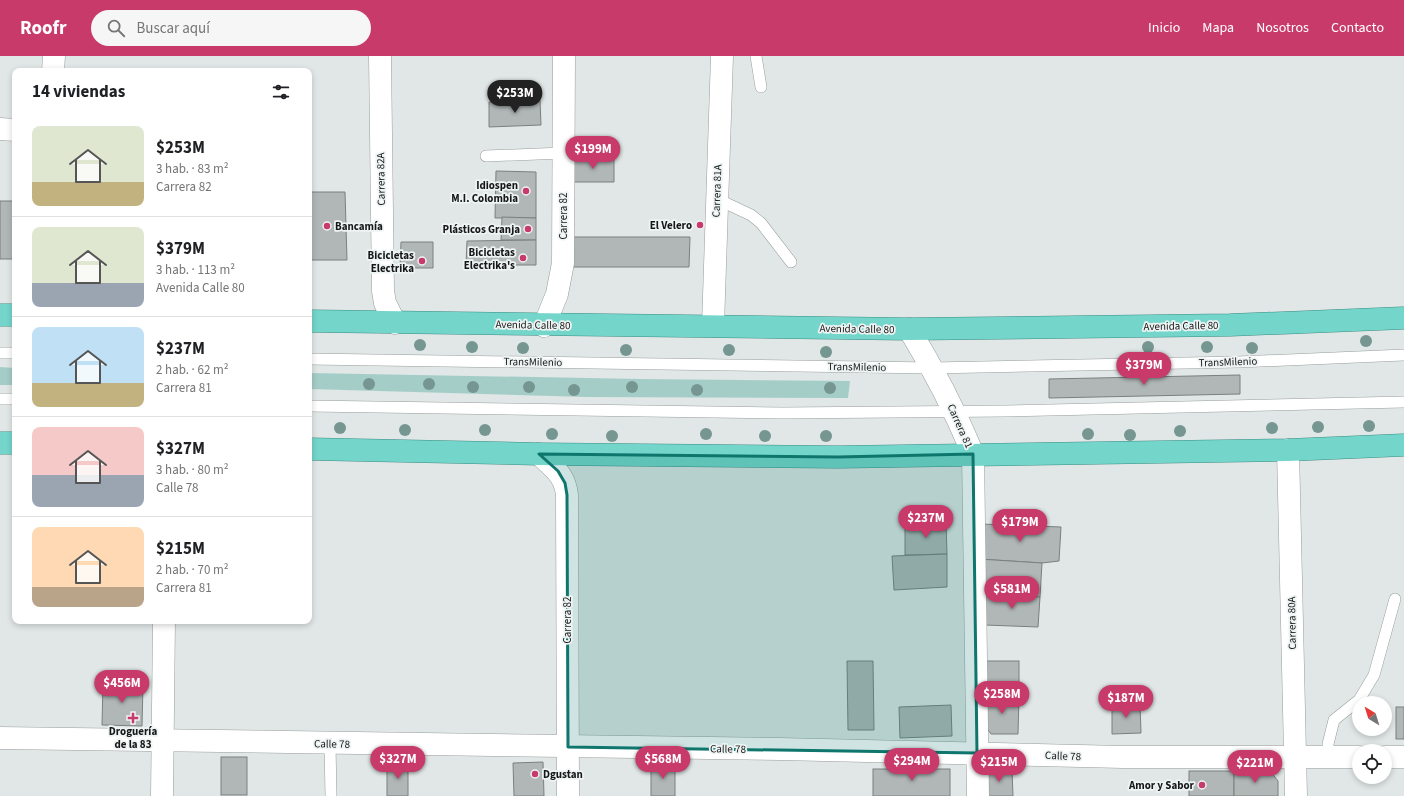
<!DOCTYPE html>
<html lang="es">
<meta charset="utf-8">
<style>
:root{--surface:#fff;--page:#f6f6f6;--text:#202124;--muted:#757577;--line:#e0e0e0;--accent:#c73a6a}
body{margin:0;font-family:"Source Sans 3",sans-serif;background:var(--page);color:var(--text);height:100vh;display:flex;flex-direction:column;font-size:15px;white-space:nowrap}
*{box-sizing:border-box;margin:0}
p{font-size:13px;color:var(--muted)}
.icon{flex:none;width:22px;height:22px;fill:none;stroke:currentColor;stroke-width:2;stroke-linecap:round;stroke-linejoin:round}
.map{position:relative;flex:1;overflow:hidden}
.sheet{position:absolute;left:12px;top:12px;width:300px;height:556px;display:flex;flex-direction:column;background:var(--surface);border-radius:8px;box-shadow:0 2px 6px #0003}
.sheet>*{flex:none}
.needle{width:26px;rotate:322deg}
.buttons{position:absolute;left:1352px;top:640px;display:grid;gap:8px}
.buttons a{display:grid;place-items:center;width:40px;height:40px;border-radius:50%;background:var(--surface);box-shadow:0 2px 6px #0003;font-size:20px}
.price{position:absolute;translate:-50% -34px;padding:0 9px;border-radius:14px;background:var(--accent);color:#fff;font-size:13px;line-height:26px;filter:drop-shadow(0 1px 2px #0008)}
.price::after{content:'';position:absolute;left:50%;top:24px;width:12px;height:9px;margin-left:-6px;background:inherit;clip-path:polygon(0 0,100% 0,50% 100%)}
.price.on{background:#222;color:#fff}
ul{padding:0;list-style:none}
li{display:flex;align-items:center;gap:12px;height:100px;padding:0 20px}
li+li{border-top:1px solid var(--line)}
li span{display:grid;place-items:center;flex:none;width:112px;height:80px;border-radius:8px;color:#555}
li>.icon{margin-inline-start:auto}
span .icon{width:48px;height:48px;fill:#fffc;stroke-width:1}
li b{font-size:17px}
h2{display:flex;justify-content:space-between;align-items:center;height:48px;padding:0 20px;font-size:17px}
header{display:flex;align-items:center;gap:24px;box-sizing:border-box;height:56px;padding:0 20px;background:var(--accent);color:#fff}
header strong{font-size:19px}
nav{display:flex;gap:22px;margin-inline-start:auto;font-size:14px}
.search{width:280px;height:36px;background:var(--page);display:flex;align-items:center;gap:10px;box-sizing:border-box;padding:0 14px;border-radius:22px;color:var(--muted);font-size:15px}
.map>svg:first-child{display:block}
</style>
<header>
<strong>Roofr</strong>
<div class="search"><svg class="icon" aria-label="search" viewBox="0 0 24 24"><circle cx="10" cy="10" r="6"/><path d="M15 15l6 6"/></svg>Buscar aquí</div>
<nav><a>Inicio</a><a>Mapa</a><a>Nosotros</a><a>Contacto</a></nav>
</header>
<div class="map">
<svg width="1404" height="740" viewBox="0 0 1404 740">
<rect width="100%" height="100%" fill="#e0e7e6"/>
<g fill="#a5cdc7">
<polygon points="0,311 15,312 15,329 0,329"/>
<polygon points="309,317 640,323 850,325 848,342 586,341 309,333"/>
</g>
<g fill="#b0b7b6" stroke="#7a807f">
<polygon points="540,44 541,69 489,71 489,46"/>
<polygon points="572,101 614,102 614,126 571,126"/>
<polygon points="496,115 536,116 536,162 495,162"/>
<polygon points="309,136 345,136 347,204 309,204"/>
<rect x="0" y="145" width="15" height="58"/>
<polygon points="502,161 536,162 536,184 501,184"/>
<polygon points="568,181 690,181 689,211 568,211"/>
<polygon points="536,184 536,209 466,209 467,185"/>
<polygon points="401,186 433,186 433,212 400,212"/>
<polygon points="1240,319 1240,338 1049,342 1049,323"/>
<polygon points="946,466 947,498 905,499 905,467"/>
<polygon points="981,468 1061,471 1059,505 1042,507 979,503"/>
<polygon points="947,498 947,531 894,534 892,500"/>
<polygon points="979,503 1042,507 1040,541 986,537"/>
<polygon points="986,537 1040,541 1038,571 985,569"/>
<polygon points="847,605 873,605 874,674 848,674"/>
<rect x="986" y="605" width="33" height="35"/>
<polygon points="103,627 143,628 142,670 102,669"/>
<polygon points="986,640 1019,640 1018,678 991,678 985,670"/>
<polygon points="1140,648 1141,677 1112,678 1112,649"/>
<polygon points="951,649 952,680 900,682 899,651"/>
<rect x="1396" y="651" width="8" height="32"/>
<rect x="221" y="701" width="26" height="38"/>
<polygon points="543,706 544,740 514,740 513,707"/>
<rect x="387" y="707" width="21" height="33"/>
<rect x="651" y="709" width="24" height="31"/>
<rect x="873" y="713" width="77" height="27"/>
<polygon points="1012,714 1013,740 985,740 985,715"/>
<rect x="1189" y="715" width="45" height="25"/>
<polygon points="1234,715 1270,715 1278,725 1278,740 1234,740"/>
</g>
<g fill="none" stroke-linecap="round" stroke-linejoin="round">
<defs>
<g id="service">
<polyline points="756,0 761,31"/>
<polyline points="486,100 563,97"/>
<polyline points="717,143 751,159 761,167 791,206"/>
<polyline points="0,297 15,297"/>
<polyline points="309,303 933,312 1238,306 1404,299"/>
<polyline points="0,343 15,343"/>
<polyline points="309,350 783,357 1005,355 1404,346"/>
<polyline points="330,688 331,740"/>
<polyline points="1329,700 1328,688 1334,664 1359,644 1374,619 1395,543"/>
</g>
<g id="minor">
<polyline points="380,0 383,235 385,247 395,267"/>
<polyline points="0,73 15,74"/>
<polyline points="544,270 557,238 563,207 564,0"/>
<polyline points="1288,394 1296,740"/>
<path d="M539,398C554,412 565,419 567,439L568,740"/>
<polyline points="0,682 780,693 1123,701 1359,701"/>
<polyline points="1385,701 1404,701"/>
<polyline points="162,740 164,565"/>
</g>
<g id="tertiary">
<polyline points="53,15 54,0"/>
<polyline points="713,270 722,0"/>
<path d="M909,273C934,314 955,355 973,398L978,740"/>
</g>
<g id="trunk">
<polyline points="0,259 15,259"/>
<polyline points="309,265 909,273 1230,269 1404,262"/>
<polyline points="0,387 15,387"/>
<polyline points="309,393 539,398 838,401 1288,394 1404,389"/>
</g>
</defs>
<use href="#service" stroke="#989e9d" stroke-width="12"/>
<use href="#minor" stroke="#989e9d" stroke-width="23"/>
<use href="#tertiary" stroke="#989e9d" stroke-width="23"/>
<use href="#trunk" stroke="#3c8d84" stroke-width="23"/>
<use href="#service" stroke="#fff" stroke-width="11"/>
<use href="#minor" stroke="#fff" stroke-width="22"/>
<use href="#tertiary" stroke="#fff" stroke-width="22"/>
<use href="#trunk" stroke="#74d6cb" stroke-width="22"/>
</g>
<g fill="#759691">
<circle cx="1366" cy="285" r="6"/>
<circle cx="420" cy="289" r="6"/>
<circle cx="472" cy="291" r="6"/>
<circle cx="1148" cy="291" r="6"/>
<circle cx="1207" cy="291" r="6"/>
<circle cx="523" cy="292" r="6"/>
<circle cx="1252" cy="292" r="6"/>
<circle cx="626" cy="294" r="6"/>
<circle cx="729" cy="294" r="6"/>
<circle cx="826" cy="296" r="6"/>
<circle cx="369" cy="328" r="6"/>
<circle cx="429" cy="328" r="6"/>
<circle cx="473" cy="331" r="6"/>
<circle cx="529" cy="331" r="6"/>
<circle cx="632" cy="331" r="6"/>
<circle cx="830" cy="332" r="6"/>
<circle cx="574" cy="334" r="6"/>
<circle cx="697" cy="334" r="6"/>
<circle cx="1369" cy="370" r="6"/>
<circle cx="1318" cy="371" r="6"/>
<circle cx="340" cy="372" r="6"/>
<circle cx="1272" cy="372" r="6"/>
<circle cx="405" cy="374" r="6"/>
<circle cx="485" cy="374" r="6"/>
<circle cx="1180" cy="375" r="6"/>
<circle cx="552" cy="378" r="6"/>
<circle cx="706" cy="378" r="6"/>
<circle cx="1088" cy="378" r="6"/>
<circle cx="1130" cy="379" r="6"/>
<circle cx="612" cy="380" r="6"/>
<circle cx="765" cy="380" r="6"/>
<circle cx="826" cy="380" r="6"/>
</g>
<path fill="#0f766e" fill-opacity="0.2" stroke="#0f766e" stroke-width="3" stroke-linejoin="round" d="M539,398L838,401L973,398L977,697L568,691L567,439L565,427L558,415Z"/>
<g fill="#c73a6a" stroke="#eef4f3" stroke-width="1.5">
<circle cx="526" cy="135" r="4"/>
<circle cx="700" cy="169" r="4"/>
<circle cx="327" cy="170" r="4"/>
<circle cx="528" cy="173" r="4"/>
<circle cx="523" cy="202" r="4"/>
<circle cx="422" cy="205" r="4"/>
<path d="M131 656h4v4h4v4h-4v4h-4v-4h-4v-4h4z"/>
<circle cx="535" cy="718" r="4"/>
<circle cx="1202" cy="729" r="4"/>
</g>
<g text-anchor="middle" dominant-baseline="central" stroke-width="3.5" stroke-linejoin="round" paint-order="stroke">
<g font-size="11" fill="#161818" stroke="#eef4f3">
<text transform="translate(381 123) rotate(-91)">Carrera 82A</text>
<text transform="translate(717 135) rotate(-88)">Carrera 81A</text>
<text transform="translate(563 160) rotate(-90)">Carrera 82</text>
<text transform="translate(533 269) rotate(1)">Avenida Calle 80</text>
<text transform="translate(1181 270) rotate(-1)">Avenida Calle 80</text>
<text transform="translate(857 273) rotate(1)">Avenida Calle 80</text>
<text transform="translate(533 306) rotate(1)">TransMilenio</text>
<text transform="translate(1228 306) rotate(-2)">TransMilenio</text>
<text transform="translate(857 311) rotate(1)">TransMilenio</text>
<text transform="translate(960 370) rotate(66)">Carrera 81</text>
<text transform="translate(567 564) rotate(-90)">Carrera 82</text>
<text transform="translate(1292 567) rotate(-91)">Carrera 80A</text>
<text transform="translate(332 688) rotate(1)">Calle 78</text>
<text transform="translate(728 693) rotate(1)">Calle 78</text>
<text transform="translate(1063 700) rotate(2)">Calle 78</text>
</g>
<g font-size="11" font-weight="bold" fill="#161818" stroke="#eef4f3" text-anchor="end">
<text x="518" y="129">Idiospen<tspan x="518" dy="13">M.I. Colombia</tspan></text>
<text x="692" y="169">El Velero</text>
<text x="335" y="170" text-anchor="start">Bancamía</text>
<text x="520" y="173">Plásticos Granja</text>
<text x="515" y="196">Bicicletas<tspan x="515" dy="13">Electrika's</tspan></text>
<text x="414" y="199">Bicicletas<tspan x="414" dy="13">Electrika</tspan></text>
<text x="133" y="675" text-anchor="middle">Droguería<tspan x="133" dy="13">de la 83</tspan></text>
<text x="543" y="718" text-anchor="start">Dgustan</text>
<text x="1194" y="729">Amor y Sabor</text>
</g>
</g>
</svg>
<div class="buttons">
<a><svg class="needle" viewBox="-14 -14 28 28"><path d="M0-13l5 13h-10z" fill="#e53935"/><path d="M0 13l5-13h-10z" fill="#757577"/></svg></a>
<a><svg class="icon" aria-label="locate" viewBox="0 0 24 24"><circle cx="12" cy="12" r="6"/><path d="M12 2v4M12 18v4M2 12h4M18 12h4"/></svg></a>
</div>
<b class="price on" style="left:515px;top:58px">$253M</b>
<b class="price" style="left:593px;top:114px">$199M</b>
<b class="price" style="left:1144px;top:330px">$379M</b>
<b class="price" style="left:926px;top:483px">$237M</b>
<b class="price" style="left:1020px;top:487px">$179M</b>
<b class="price" style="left:1012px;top:554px">$581M</b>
<b class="price" style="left:122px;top:648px">$456M</b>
<b class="price" style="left:1002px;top:659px">$258M</b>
<b class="price" style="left:1126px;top:663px">$187M</b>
<b class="price" style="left:398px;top:724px">$327M</b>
<b class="price" style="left:663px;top:724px">$568M</b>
<b class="price" style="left:912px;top:726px">$294M</b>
<b class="price" style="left:999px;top:727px">$215M</b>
<b class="price" style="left:1255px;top:728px">$221M</b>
<section class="sheet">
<h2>14 viviendas<svg class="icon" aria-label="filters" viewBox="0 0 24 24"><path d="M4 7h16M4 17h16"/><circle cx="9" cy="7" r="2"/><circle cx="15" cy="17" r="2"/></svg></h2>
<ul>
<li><span style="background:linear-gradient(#dfe7d0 70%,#c2b280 0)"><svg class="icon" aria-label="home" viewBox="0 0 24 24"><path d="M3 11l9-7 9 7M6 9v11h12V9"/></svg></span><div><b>$253M</b><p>3 hab. · 83 m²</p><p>Carrera 82</p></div></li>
<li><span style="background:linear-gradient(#dfe7d0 70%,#9aa5b1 0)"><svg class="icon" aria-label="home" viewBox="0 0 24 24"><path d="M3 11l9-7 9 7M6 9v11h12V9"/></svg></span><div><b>$379M</b><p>3 hab. · 113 m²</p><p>Avenida Calle 80</p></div></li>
<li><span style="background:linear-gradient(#bfe0f5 70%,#c2b280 0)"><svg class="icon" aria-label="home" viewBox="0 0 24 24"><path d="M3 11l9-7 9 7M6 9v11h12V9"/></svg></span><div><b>$237M</b><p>2 hab. · 62 m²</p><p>Carrera 81</p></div></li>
<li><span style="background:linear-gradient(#f6c9c9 60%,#9aa5b1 0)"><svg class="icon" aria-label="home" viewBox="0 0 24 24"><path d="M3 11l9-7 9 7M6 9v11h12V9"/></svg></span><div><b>$327M</b><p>3 hab. · 80 m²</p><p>Calle 78</p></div></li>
<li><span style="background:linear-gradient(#ffd9b3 75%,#b9a48a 0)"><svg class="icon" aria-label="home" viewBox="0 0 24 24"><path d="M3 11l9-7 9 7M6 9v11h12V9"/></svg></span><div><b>$215M</b><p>2 hab. · 70 m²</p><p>Carrera 81</p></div></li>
</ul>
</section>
</div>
